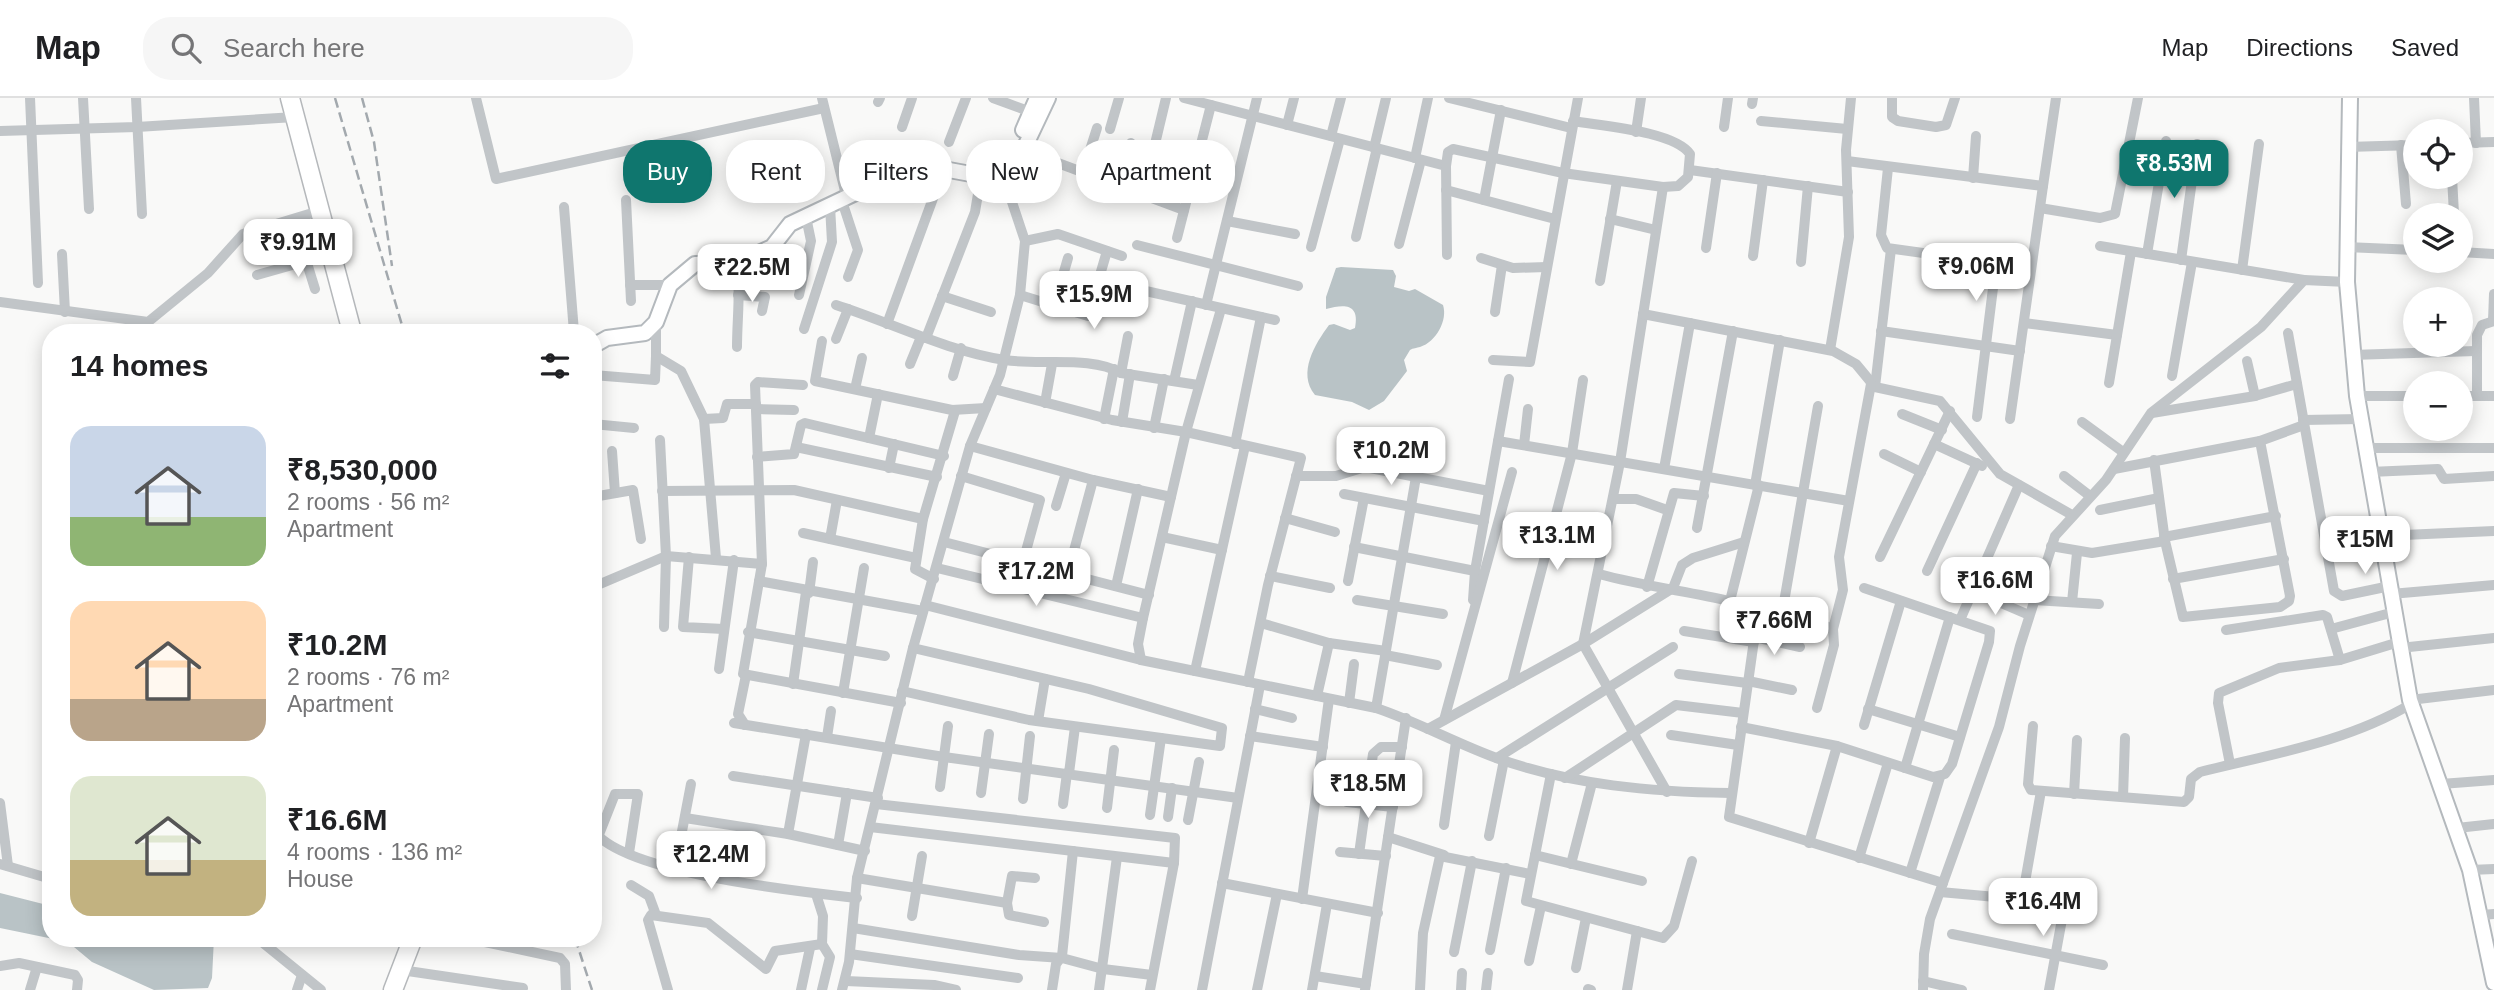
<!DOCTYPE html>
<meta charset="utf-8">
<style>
:root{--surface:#fff;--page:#f6f6f6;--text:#202124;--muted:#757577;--line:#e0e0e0;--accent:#0f766e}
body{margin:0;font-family:Helvetica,sans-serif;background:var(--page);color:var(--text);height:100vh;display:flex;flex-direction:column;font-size:26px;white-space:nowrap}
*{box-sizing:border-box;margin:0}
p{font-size:23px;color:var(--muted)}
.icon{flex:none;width:38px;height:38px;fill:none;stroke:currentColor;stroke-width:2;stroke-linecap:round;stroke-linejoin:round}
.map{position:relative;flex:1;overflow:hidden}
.panel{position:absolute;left:42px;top:226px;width:560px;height:623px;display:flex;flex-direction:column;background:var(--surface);border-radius:28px;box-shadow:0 4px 18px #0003}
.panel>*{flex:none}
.top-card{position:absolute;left:623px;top:42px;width:665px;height:63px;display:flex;gap:14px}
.buttons{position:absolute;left:2403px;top:21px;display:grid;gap:14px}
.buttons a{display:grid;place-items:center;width:70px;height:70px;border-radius:50%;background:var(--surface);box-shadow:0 4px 18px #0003;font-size:35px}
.price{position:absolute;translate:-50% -60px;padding:0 16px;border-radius:14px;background:#fff;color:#222;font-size:23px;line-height:46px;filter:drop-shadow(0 2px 4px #0008)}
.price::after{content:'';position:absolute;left:50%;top:42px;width:21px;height:16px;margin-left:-10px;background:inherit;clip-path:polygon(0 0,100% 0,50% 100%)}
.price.active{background:var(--accent);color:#fff}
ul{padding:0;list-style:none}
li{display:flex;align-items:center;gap:21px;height:175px;padding:0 28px}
li span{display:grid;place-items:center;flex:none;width:196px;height:140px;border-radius:21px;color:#555}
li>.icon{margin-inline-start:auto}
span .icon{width:84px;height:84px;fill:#fffc;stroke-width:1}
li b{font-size:30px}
h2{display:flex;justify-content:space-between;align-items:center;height:84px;padding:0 28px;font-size:30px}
.pill{padding:0 24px;border-radius:28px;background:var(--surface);box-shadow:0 4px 18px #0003;font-size:24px;line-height:63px}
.pill.active{background:var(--accent);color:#fff}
header{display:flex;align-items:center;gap:42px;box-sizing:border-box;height:98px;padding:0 35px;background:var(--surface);border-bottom:2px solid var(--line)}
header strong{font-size:33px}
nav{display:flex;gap:38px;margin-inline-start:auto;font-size:24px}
.search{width:490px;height:63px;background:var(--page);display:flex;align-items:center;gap:18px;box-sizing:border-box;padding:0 24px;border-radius:28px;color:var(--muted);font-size:26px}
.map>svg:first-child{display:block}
</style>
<header>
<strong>Map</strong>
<div class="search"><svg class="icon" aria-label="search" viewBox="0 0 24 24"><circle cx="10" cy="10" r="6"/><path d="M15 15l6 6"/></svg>Search here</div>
<nav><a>Map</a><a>Directions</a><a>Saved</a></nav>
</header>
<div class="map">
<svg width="2494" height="892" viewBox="0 0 2494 892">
<rect width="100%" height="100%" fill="#f9f9f8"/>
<g fill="#b9c3c6">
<path d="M1341,169L1393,172L1396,178L1394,189L1409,193L1415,191L1443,207C1448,222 1436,244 1420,249C1417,250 1413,250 1410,252L1404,262L1407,273L1384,303L1369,312L1352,304L1315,297C1297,275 1315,246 1329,227L1334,226L1350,232L1355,230C1360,205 1344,206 1326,211V199L1336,170Z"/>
<polygon points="0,795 51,808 51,840 214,840 212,880 208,890 154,892 92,864 68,844 0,830"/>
</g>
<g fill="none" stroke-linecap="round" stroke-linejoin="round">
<defs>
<g id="secondary">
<polyline points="2350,0 2347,184 2357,298 2410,602 2470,772 2494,885"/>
<polyline points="1023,32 1037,0"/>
<circle cx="1001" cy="80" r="14"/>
<polyline points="1013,74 1048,0"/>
<polyline points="593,248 607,240 645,235 656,224 670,187 695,166 737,165 772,149 790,126 885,81 949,72 987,79"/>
</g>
<g id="highway">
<polyline points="290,0 352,234"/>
<polyline points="393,892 413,840"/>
</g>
</defs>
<use href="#secondary" stroke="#b4b9bd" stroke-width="18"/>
<use href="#highway" stroke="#b5b8bb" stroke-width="21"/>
<g stroke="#c1c5c8" stroke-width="10">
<polyline points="30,0 38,185"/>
<polyline points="83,0 89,111"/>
<polyline points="136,0 142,116"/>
<polyline points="476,0 496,81 824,10"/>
<polyline points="822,0 847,101"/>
<polyline points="993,0 1031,14"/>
<polyline points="1184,0 1446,68"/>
<polyline points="1449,0 1571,30"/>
<polyline points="1892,0 1892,19 1898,23 1936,29 1946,27 1955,0"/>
<polyline points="2474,0 2476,45"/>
<polyline points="878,4 880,0"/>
<polyline points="1752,6 1753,0"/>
<polyline points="1761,23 1847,31"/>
<polyline points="1287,27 1294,0"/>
<polyline points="902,29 912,0"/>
<polyline points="1724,29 1728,0"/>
<polyline points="1110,31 1119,0"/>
<polyline points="0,33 137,29 295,19"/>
<polyline points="1636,34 1641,0"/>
<polyline points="1331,38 1341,0"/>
<polyline points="949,44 966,0"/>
<polyline points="2460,45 2494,44"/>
<polyline points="2401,47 2406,106"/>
<polyline points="2347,49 2415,47"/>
<polyline points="1374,50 1386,0"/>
<polyline points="1023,52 1184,112"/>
<polyline points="1415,60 1428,0"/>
<polyline points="1847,63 2043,88 2056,0"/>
<polyline points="1888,70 1881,137 1887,150 2031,170"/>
<polyline points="1690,72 1848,94"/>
<polyline points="1083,74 1097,30"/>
<polyline points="2452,79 2454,116"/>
<polyline points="1973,80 1976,38"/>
<polyline points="1118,87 1131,45"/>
<polyline points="1663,89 1620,364 1583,546 1667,694"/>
<polyline points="1446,92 1555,121"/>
<polyline points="1143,96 1166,0"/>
<polyline points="626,102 631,203"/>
<polyline points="1484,102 1501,12"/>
<polyline points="842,103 858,152 848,179"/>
<polyline points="564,109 574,234"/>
<polyline points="2040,110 2100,120 2115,116 2138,0"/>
<polyline points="1610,121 1656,132"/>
<polyline points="1227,123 1295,136"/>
<polyline points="297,133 315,191"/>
<polyline points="1356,139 1377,50"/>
<polyline points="1177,140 1211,7"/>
<polyline points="1025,143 1058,136 1122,158"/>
<polyline points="1399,146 1421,62"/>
<polyline points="1137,147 1298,188"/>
<polyline points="2100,148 2304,182"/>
<polyline points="1311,149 1340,41"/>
<polyline points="2346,149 2415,152"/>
<polyline points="1706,150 1717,75"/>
<polyline points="2460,154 2494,156"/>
<polyline points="62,156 65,214"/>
<polyline points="2147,156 2166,43"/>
<path d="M1447,157L1446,68L1448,54L1453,51L1563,75L1663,89L1678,88L1688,79L1690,56C1674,33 1601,28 1573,23"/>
<polyline points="1753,158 1763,82"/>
<polyline points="1481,160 1513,170 1547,169"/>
<polyline points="2181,162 2197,46"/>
<polyline points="1801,164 1808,88"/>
<path d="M737,165C741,193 737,221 737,249"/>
<polyline points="2242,172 2259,46"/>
<polyline points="257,177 331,156"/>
<polyline points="1600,183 1617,83"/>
<polyline points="630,187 670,187"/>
<polyline points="1119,187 1275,222"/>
<polyline points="738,197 765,199 762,213"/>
<polyline points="799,197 811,143 806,119"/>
<polyline points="1020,197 1088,218 1107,153"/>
<polyline points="942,198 991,214"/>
<polyline points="0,204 148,224 208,175 243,136 319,113"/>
<path d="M836,207C892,225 947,253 1005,262C1041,268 1090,257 1121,275L1198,287"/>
<polyline points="1206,207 1257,0"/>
<polyline points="1054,208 1068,160"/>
<polyline points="1495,214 1502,167"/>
<polyline points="1643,216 1833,253 1856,266 1875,289 1940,303 2000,376 2072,417"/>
<polyline points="2493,223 2494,196"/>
<polyline points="656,224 656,258 681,273 704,321 716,460"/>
<polyline points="2024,225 2117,237"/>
<polyline points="887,226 943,73"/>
<polyline points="804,231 832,144 830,108"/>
<polyline points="1881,233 2020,253"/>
<polyline points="2288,235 2334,493 2342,498 2390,488"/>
<polyline points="926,240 975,114 981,78"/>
<polyline points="836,241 848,211"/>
<polyline points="822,243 815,283 952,312 986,310"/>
<polyline points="1830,252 1849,139 1846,52 1851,0"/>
<polyline points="2351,257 2476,253"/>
<polyline points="1493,262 1530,264 1578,0"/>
<polyline points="2247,263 2255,298"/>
<polyline points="910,266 921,239"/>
<polyline points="1121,275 1128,238"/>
<polyline points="593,277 655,282 656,258"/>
<polyline points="953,278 961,250"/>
<polyline points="2172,278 2192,164"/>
<polyline points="1174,283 1192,203"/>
<polyline points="2109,285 2131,154"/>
<polyline points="803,287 758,284 755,287 762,466 743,576 901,605"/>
<polyline points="1875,289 1891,151"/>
<polyline points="855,291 862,260"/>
<polyline points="994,291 1112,322 1186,334 1301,360 1268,487 1248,584"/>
<polyline points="2357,298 2415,298"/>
<polyline points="2460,298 2494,298"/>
<polyline points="2477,298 2477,237 2482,227 2494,223"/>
<polyline points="1045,305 1052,266"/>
<polyline points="1818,308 1783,510 1779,514 1761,511 1758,514 1729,719 1943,785"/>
<polyline points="757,311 794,312"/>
<polyline points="2152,315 2255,298 2297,286"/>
<polyline points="1902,316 1942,332"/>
<polyline points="1977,319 1996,166"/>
<polyline points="704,321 723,320 727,306 756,306"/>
<polyline points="1104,321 1114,271"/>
<polyline points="2010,321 2043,88"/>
<polyline points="2303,322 2361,321"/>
<polyline points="1122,324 1130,276"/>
<polyline points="2082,324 2123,354"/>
<polyline points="593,326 634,330"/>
<polyline points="1154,330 1164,281"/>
<polyline points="869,340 878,296"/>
<polyline points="660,342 666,458 664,529"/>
<polyline points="1498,343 1849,403"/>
<polyline points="1235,346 1261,219"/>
<polyline points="1934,346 1982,368"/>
<polyline points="1524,347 1528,311"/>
<polyline points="970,348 1093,382 1171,399"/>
<polyline points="796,349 937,379"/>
<polyline points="2366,350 2494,350"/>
<polyline points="612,353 615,395"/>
<polyline points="1884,356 1921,374"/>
<polyline points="757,359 794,356 801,327 805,325 944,358"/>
<polyline points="2154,362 2165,443 2183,519 2280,509 2289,503 2290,498 2260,343"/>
<polyline points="889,370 894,346"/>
<polyline points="1664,371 1690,225"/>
<polyline points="2114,371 2260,343 2304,327"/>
<polyline points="2370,374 2438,371 2444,381 2494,378"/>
<polyline points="961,378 1040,402 1023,464"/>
<polyline points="1296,378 1336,378 1365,369 1489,393"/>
<polyline points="2064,378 2090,398"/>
<polyline points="1755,387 1780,242"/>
<polyline points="1759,387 1730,503 1761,511"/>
<polyline points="662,393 794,392 923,421"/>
<polyline points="1344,396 1484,423"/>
<polyline points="593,399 633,392 641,441"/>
<polyline points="1614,401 1636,401 1667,412"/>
<polyline points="1056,408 1066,375"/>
<polyline points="2100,412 2159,400"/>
<polyline points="1285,420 1335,434"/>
<polyline points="593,429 596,440"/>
<polyline points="1697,430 1733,233"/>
<polyline points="803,435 916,460"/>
<polyline points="2381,438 2494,433"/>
<polyline points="1162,439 1222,452"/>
<polyline points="2164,439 2276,418"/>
<polyline points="830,441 837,402"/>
<polyline points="944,444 1149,497"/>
<polyline points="2051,448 2092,455 2165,443"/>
<polyline points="1354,449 1475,473"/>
<polyline points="689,459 683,529 724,531"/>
<polyline points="1880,459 1950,313"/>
<polyline points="937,470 1143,520"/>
<polyline points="1927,473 1977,365"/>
<polyline points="1068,475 1093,382"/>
<path d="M1599,476C1643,488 1686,493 1730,503"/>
<polyline points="1270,478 1330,490"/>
<polyline points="934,481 915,471 923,421 955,313"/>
<polyline points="2173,481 2284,461"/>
<polyline points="759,483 923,513"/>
<polyline points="1348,483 1364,400"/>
<polyline points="1116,488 1138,391"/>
<polyline points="593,489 666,458 762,466"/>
<polyline points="1647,489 1674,395 1704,398"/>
<polyline points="1973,493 2029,517"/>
<polyline points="809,495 813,464"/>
<polyline points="2391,496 2494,487"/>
<polyline points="1357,502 1443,516"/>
<polyline points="1473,502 1475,473 1509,281"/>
<polyline points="2034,502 2099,506"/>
<polyline points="2072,504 2077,455"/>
<path d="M925,507L1141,562L1376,610C1418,624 1457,646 1499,661C1574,687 1651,694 1730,695"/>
<polyline points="1782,512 1833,531"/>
<polyline points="1960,522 2019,387"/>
<polyline points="1261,525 1329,545 1386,553"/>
<polyline points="2331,531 2394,514"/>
<polyline points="2226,532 2323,517 2327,519 2340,562"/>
<polyline points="1684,533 1754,544"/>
<polyline points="748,534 885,558"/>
<polyline points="1754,539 1800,549"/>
<polyline points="2400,550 2494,540"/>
<polyline points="1385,557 1437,567"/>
<polyline points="1141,562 1138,546 1143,520 1186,334 1221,211"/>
<polyline points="719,571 734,462"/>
<polyline points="1195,573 1245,348"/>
<polyline points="1679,576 1747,585"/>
<polyline points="1748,583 1792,592"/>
<polyline points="1512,585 1572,355 1583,282"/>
<polyline points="793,586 806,494"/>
<polyline points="902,593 1029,622 1220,648 1222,630 1089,591 913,550"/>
<polyline points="843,595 864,470"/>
<polyline points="1317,598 1329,545"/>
<polyline points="2410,602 2494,592"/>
<polyline points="1349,605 1354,566"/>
<polyline points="1376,610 1416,379"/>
<polyline points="1817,610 1834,547 1833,531 1843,492 1839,459 1871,286"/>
<polyline points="1255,611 1292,620"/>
<polyline points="1868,611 1960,639"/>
<polyline points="1444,622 1512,374"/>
<polyline points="1038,623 1045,581"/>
<polyline points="734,625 944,659 1238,700"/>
<polyline points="745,627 738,616 746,577"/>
<polyline points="1864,627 1901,503"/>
<path d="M2033,628L2028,686L2031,692L2184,704L2189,699L2191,681L2200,674C2272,656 2347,644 2411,606"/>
<polyline points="1741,629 1837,648 1933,679 1945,676 1952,666 1989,544 1990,533 1864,490"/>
<polyline points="1428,631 1583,546 1673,490 1682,467 1693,460 1744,444"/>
<polyline points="1671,637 1738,647"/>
<polyline points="1250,638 1323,649"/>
<polyline points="827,639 831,613"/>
<polyline points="1497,660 1673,549"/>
<polyline points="2230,666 2218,605 2219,595 2279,570 2340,562 2399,544"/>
<polyline points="1905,670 1950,519"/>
<polyline points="1069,675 1075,629"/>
<polyline points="1551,676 1526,803 1663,840 1674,828 1692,763"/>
<polyline points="733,678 878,700"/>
<polyline points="1565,680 1676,607 1743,615"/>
<polyline points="2441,686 2494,682"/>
<polyline points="940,689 948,628"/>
<polyline points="981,695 989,636"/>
<polyline points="2074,696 2077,642"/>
<polyline points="2123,699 2125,640"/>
<polyline points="1023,701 1030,638"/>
<polyline points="1347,704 1393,709"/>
<polyline points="0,705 8,768"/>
<polyline points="876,706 1175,740 1174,765 1150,892"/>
<polyline points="1063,706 1067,675"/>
<polyline points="1107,710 1114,652"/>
<polyline points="1150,717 1161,640"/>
<polyline points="1168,719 1172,690"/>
<polyline points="685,720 788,736 865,753"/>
<polyline points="1188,722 1199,664"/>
<polyline points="1444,727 1456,644"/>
<polyline points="870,729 1174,765"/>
<polyline points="2457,730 2494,726"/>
<path d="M593,731C618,775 804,794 857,800"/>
<polyline points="788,736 806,636"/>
<polyline points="1489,738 1504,662"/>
<polyline points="598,739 615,696 638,696 629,755"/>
<polyline points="1388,739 1444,757"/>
<polyline points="1809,745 1837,648"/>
<polyline points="838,747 847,695"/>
<polyline points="1340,754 1386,758"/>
<polyline points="1359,756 1373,656 1381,649 1402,649"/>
<polyline points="1535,757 1642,783"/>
<polyline points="1859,760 1888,665"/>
<polyline points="0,766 51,781"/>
<polyline points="1571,766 1592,685"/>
<polyline points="675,770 691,686"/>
<polyline points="2470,772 2494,771"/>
<polyline points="1910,775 1940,679"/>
<polyline points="857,780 1007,805 1009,817 1044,824"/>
<polyline points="1222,785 1378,815"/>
<polyline points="631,787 649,798 656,817"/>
<polyline points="1940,794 1996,799 2064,814"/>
<polyline points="816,796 823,818 822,846 830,859 822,892"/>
<polyline points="1302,801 1329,601"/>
<polyline points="1007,805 1012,778 1035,780"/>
<polyline points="2021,807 2041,693"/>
<polyline points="2482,817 2494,816"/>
<polyline points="912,818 922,758"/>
<polyline points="853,830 1019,857 1062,860 1103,871 1152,877"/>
<polyline points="1952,836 2103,867"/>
<polyline points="257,840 321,892"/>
<polyline points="466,840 560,860 565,866 566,892"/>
<polyline points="1490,852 1506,770"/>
<polyline points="1454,854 1472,763"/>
<polyline points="850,856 1018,880"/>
<polyline points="1529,863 1541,808"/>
<polyline points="0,868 19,865 75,877 78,882 77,892"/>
<polyline points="1576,870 1586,820"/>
<polyline points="401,872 523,890"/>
<polyline points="1315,878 1366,886"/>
<polyline points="846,883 934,887 956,892"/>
<polyline points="1923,883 1962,892"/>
<polyline points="1588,891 1591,892"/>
<polyline points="30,892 37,869"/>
<polyline points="297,892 302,877"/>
<polyline points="668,892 648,822 651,817 708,825 766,871 775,853 822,846"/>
<polyline points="801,892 810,850"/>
<polyline points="842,892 849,864 857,780 913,550 970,348 1000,277 1020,197 1025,143 1008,92"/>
<polyline points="1052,892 1056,866 1062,858 1073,753"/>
<polyline points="1099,892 1117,759"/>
<polyline points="1202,892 1260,587"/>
<polyline points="1257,892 1277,796"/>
<polyline points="1312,892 1327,806"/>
<polyline points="1365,892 1406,620"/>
<polyline points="1420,892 1423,835 1440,758 1530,776"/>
<polyline points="1461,892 1462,875"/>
<polyline points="1486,892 1488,875"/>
<polyline points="1627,892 1637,833"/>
<polyline points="1923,892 1924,856 1930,821 1999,629 2020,548 2055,438 2106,382 2151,315 2261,229 2304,182 2347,184"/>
<polyline points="2049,892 2067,794"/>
</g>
<use href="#secondary" stroke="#fff" stroke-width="14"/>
<use href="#highway" stroke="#fff" stroke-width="18"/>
<g stroke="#a3a9ae" stroke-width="2.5" stroke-dasharray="10 5" stroke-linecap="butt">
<polyline points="335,0 404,234"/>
<polyline points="362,0 374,44 392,168"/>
<polyline points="575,840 592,892"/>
</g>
</g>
</svg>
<div class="buttons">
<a><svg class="icon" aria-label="locate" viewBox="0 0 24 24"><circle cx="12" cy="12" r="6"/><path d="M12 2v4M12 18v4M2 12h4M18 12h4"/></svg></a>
<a><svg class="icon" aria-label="layers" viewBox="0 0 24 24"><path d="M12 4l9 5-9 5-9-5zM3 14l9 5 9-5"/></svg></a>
<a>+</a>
<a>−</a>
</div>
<b class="price active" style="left:2174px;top:102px">₹8.53M</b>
<b class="price" style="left:298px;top:181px">₹9.91M</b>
<b class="price" style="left:1976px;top:205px">₹9.06M</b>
<b class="price" style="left:752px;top:206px">₹22.5M</b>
<b class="price" style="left:1094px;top:233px">₹15.9M</b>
<b class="price" style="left:1391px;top:389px">₹10.2M</b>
<b class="price" style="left:1557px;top:474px">₹13.1M</b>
<b class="price" style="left:2365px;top:478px">₹15M</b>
<b class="price" style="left:1036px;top:510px">₹17.2M</b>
<b class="price" style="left:1995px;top:519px">₹16.6M</b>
<b class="price" style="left:1774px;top:559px">₹7.66M</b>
<b class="price" style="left:1368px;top:722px">₹18.5M</b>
<b class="price" style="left:711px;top:793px">₹12.4M</b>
<b class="price" style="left:2043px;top:840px">₹16.4M</b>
<div class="top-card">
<a class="pill active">Buy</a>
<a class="pill">Rent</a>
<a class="pill">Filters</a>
<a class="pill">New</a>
<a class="pill">Apartment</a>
</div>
<section class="panel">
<h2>14 homes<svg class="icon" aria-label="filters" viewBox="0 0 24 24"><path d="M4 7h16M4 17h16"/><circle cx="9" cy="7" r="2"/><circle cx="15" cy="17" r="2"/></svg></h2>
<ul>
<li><span style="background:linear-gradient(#c9d6e8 65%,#8fb573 0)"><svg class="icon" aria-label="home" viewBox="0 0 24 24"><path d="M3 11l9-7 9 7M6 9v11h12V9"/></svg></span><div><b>₹8,530,000</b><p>2 rooms · 56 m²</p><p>Apartment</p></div></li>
<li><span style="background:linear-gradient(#ffd9b3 70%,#b9a48a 0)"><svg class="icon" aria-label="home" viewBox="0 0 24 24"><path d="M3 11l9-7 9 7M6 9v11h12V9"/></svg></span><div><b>₹10.2M</b><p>2 rooms · 76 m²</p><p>Apartment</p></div></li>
<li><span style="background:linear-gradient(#dfe7d0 60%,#c2b280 0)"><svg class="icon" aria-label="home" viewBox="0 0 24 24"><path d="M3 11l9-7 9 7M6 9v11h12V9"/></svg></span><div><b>₹16.6M</b><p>4 rooms · 136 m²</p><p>House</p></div></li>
</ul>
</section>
</div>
